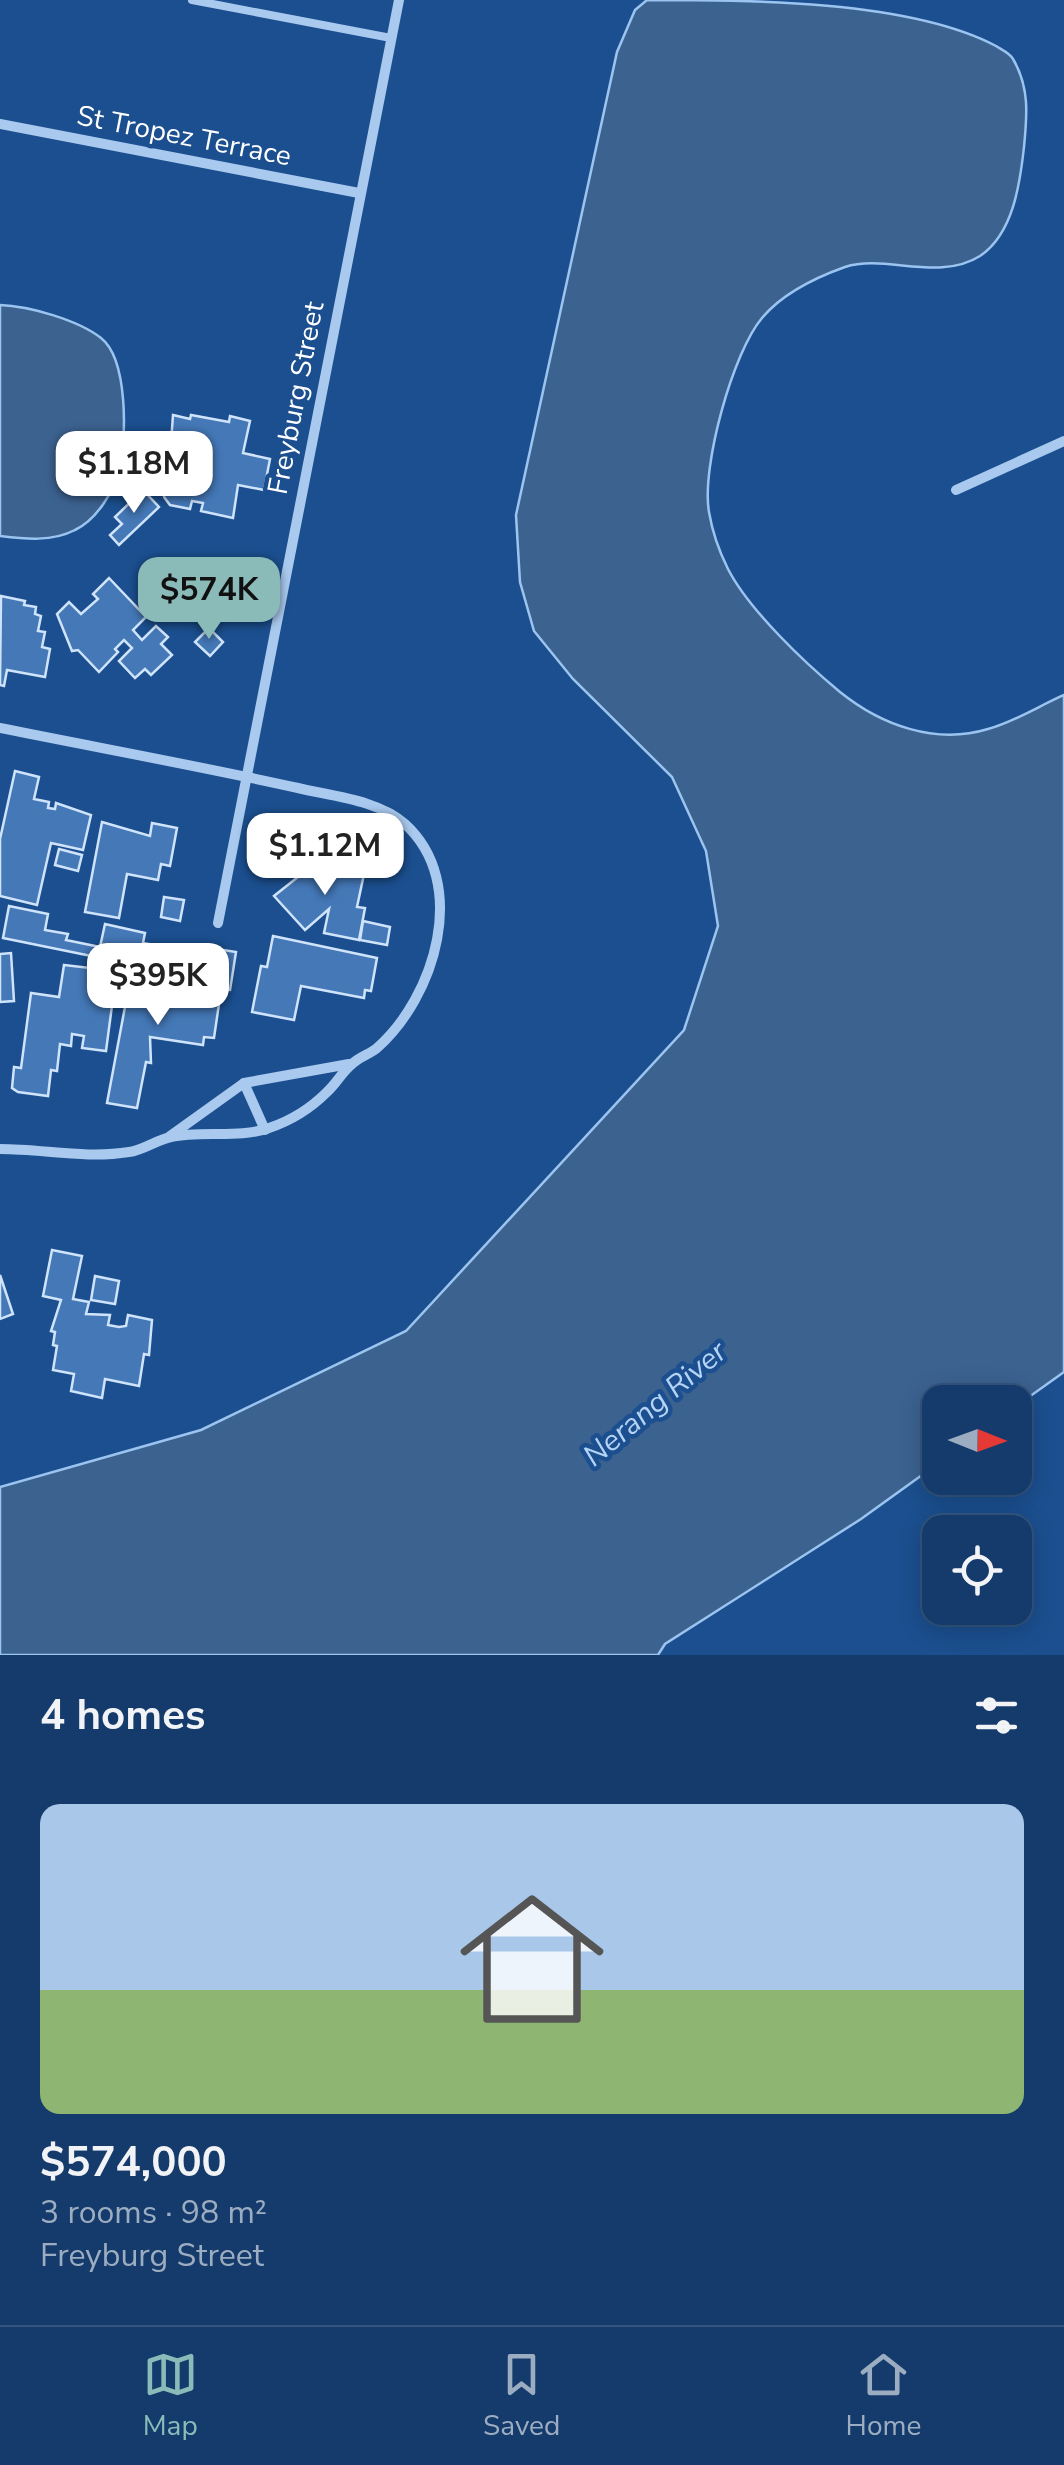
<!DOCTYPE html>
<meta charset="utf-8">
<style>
:root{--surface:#143b6b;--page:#214673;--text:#f1f3f6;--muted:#9dadc1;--line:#33557e;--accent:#8bbbb9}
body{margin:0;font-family:"Nunito Sans",sans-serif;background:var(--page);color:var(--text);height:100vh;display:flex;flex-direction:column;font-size:38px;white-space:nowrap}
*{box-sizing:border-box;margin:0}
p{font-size:32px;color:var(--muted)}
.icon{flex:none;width:55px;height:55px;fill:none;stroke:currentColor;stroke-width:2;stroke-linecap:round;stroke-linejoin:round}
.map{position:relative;height:1655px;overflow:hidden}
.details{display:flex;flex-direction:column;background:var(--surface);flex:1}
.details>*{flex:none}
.needle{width:65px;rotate:91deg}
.fabs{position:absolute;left:922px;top:1385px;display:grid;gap:20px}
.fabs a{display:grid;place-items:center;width:110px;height:110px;border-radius:20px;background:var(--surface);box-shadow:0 5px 25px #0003,0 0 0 2px var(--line);font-size:50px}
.price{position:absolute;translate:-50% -85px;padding:0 22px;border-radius:20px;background:#fff;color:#222;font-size:32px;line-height:65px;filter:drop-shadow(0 2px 5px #0008)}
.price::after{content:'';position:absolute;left:50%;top:60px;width:30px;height:22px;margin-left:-15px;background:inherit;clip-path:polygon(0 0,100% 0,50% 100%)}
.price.selected{background:var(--accent);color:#111}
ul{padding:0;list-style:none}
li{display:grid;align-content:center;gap:20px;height:530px;padding:0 40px}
li span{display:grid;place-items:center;height:310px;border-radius:20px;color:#555}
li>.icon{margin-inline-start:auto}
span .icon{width:180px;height:180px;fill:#fffc;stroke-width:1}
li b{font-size:42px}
h2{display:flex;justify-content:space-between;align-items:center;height:120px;padding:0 40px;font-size:42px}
.tabs{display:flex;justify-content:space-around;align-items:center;height:140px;border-top:2px solid var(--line);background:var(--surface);font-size:28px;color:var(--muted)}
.tabs a{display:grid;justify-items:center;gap:5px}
.tabs .selected{color:var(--accent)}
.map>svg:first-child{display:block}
</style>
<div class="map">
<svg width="1064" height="1655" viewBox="0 0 1064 1655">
<rect width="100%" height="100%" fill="#1b4f8f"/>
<g fill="#3c6290" stroke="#9cc4f0" stroke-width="2.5">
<path d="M647,0C748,0 909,0 996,46C1002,50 1010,53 1013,59C1030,88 1027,116 1024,147C1020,184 1013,234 980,256C939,282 885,254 845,267C817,277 782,294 762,318C733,352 701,467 709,512C712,530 720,553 728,569C749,610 805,663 840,692C881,725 935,745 988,729C1014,722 1039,706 1064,695V1372L1015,1407V1402H940V1462L861,1519L665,1644L658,1655H0V1487L201,1430L406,1331L684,1030L718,926L706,851L672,777L573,679L534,631L520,582L516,515L617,52L635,10Z"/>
<path d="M0,305C29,306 78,320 101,338C128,359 127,438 119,470C114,492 96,520 75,530C52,542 25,539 0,536Z"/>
</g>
<g fill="#4478b7" stroke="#cfe3fa" stroke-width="2.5">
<polygon points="173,415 190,419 191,415 229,422 230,416 250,421 243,453 270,459 264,490 238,485 233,518 201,511 203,503 192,501 190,509 170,505 164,497 168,479 150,476 157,440 171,443"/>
<polygon points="143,490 159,507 119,545 110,535 122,524 115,517"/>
<polygon points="109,578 146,617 133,630 142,640 156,626 168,637 161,644 172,655 151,675 145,669 135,678 119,661 132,648 124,640 115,649 118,652 99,672 78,650 72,651 57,614 69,602 81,614 98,599 93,594"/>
<polygon points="1,596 25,601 24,605 36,607 35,614 41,616 38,631 45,632 42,647 50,649 45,677 7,670 4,686 0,685"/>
<polygon points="209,628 223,642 210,656 195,642"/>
<polygon points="15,771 39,777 34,799 49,802 48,808 55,809 56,803 91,815 83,850 51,843 37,905 0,896 0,839"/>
<polygon points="102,822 150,836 152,823 177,828 170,866 161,864 158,880 127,874 119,918 85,912"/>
<polygon points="59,849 82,855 78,871 55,865"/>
<polygon points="321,854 324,868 364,874 357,907 365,908 359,940 324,933 329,909 305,930 274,896 303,873 300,859"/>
<polygon points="164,897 184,900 180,921 161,917"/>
<polygon points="9,906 48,914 45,930 68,934 66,940 100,947 105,924 145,933 143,943 165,947 164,951 171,952 172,946 210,954 204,979 3,938"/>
<polygon points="363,921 390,927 387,945 360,940"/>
<polygon points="273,936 377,958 371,991 365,990 364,998 301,986 294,1020 252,1012 261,966 267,967"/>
<polygon points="217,949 236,952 230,990 211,988"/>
<polygon points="11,953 14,1001 0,1002 0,954"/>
<polygon points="64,965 108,970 104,997 113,998 106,1051 82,1048 84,1036 72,1034 71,1046 60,1044 57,1071 51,1070 48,1096 18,1092 12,1088 14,1067 21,1068 31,993 59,997"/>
<polygon points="137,974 207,985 210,996 220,997 214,1038 204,1037 203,1045 150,1037 151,1063 146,1062 137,1108 107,1103 130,980 136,981"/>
<polygon points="52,1250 82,1256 73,1299 89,1302 86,1314 110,1315 108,1325 119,1327 126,1326 128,1315 152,1320 149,1355 144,1354 139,1386 105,1379 102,1398 71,1391 74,1374 53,1370 57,1346 53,1345 55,1332 51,1331 61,1300 43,1296"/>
<polygon points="0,1275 13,1314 0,1319"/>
<polygon points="95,1276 119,1281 115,1304 91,1300"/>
</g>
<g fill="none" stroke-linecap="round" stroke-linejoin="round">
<polyline stroke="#a9c9ee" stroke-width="8" points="192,0 391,38"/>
<g stroke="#a9c9ee" stroke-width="10">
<polyline points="0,124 359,193"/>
<polyline points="956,490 1064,441"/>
<path d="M0,728C99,748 199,766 298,788C331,796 379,800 405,824C470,883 435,997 377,1048C370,1054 359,1057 352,1064C342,1072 336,1084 327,1092C311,1108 290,1121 269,1128C239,1139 202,1130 171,1137C156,1140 144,1150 129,1152C85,1159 44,1149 0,1149"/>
<polyline points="218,923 399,0"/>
<polyline points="244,1083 265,1130"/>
<polyline points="170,1136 244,1083 349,1064"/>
</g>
</g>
<g text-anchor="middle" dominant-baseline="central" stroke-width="9" stroke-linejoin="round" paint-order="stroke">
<g font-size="28" fill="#fff" stroke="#1b4f8f">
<text transform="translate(184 136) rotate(11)">St Tropez Terrace</text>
<text transform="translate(296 398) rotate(-79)">Freyburg Street</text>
</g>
<g font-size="30" font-style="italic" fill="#b5d3f5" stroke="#1b4f8f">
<text transform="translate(655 1404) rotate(-40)">Nerang River</text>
</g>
</g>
</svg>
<div class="fabs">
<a><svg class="needle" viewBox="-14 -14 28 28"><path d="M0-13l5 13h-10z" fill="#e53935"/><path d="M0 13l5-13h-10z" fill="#9dadc1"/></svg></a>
<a><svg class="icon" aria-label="locate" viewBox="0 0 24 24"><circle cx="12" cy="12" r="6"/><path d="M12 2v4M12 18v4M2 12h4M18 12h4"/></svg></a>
</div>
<b class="price" style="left:134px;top:516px">$1.18M</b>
<b class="price selected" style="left:209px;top:642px">$574K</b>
<b class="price" style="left:325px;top:898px">$1.12M</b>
<b class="price" style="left:158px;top:1028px">$395K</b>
</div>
<section class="details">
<h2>4 homes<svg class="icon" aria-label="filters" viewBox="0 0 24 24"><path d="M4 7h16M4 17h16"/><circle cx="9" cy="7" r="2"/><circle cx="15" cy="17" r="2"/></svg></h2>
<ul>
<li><span style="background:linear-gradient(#a9c7e8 60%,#8fb573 0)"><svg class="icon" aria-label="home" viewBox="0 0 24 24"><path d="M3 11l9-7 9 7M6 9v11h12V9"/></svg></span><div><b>$574,000</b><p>3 rooms · 98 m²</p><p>Freyburg Street</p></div></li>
</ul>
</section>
<nav class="tabs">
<a class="selected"><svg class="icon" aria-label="map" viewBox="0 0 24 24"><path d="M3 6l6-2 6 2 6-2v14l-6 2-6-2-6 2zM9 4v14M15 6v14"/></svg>Map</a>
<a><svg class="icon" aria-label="saved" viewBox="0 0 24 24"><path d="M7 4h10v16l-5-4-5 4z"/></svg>Saved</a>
<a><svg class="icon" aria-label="home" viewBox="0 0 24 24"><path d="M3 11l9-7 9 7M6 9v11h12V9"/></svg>Home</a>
</nav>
